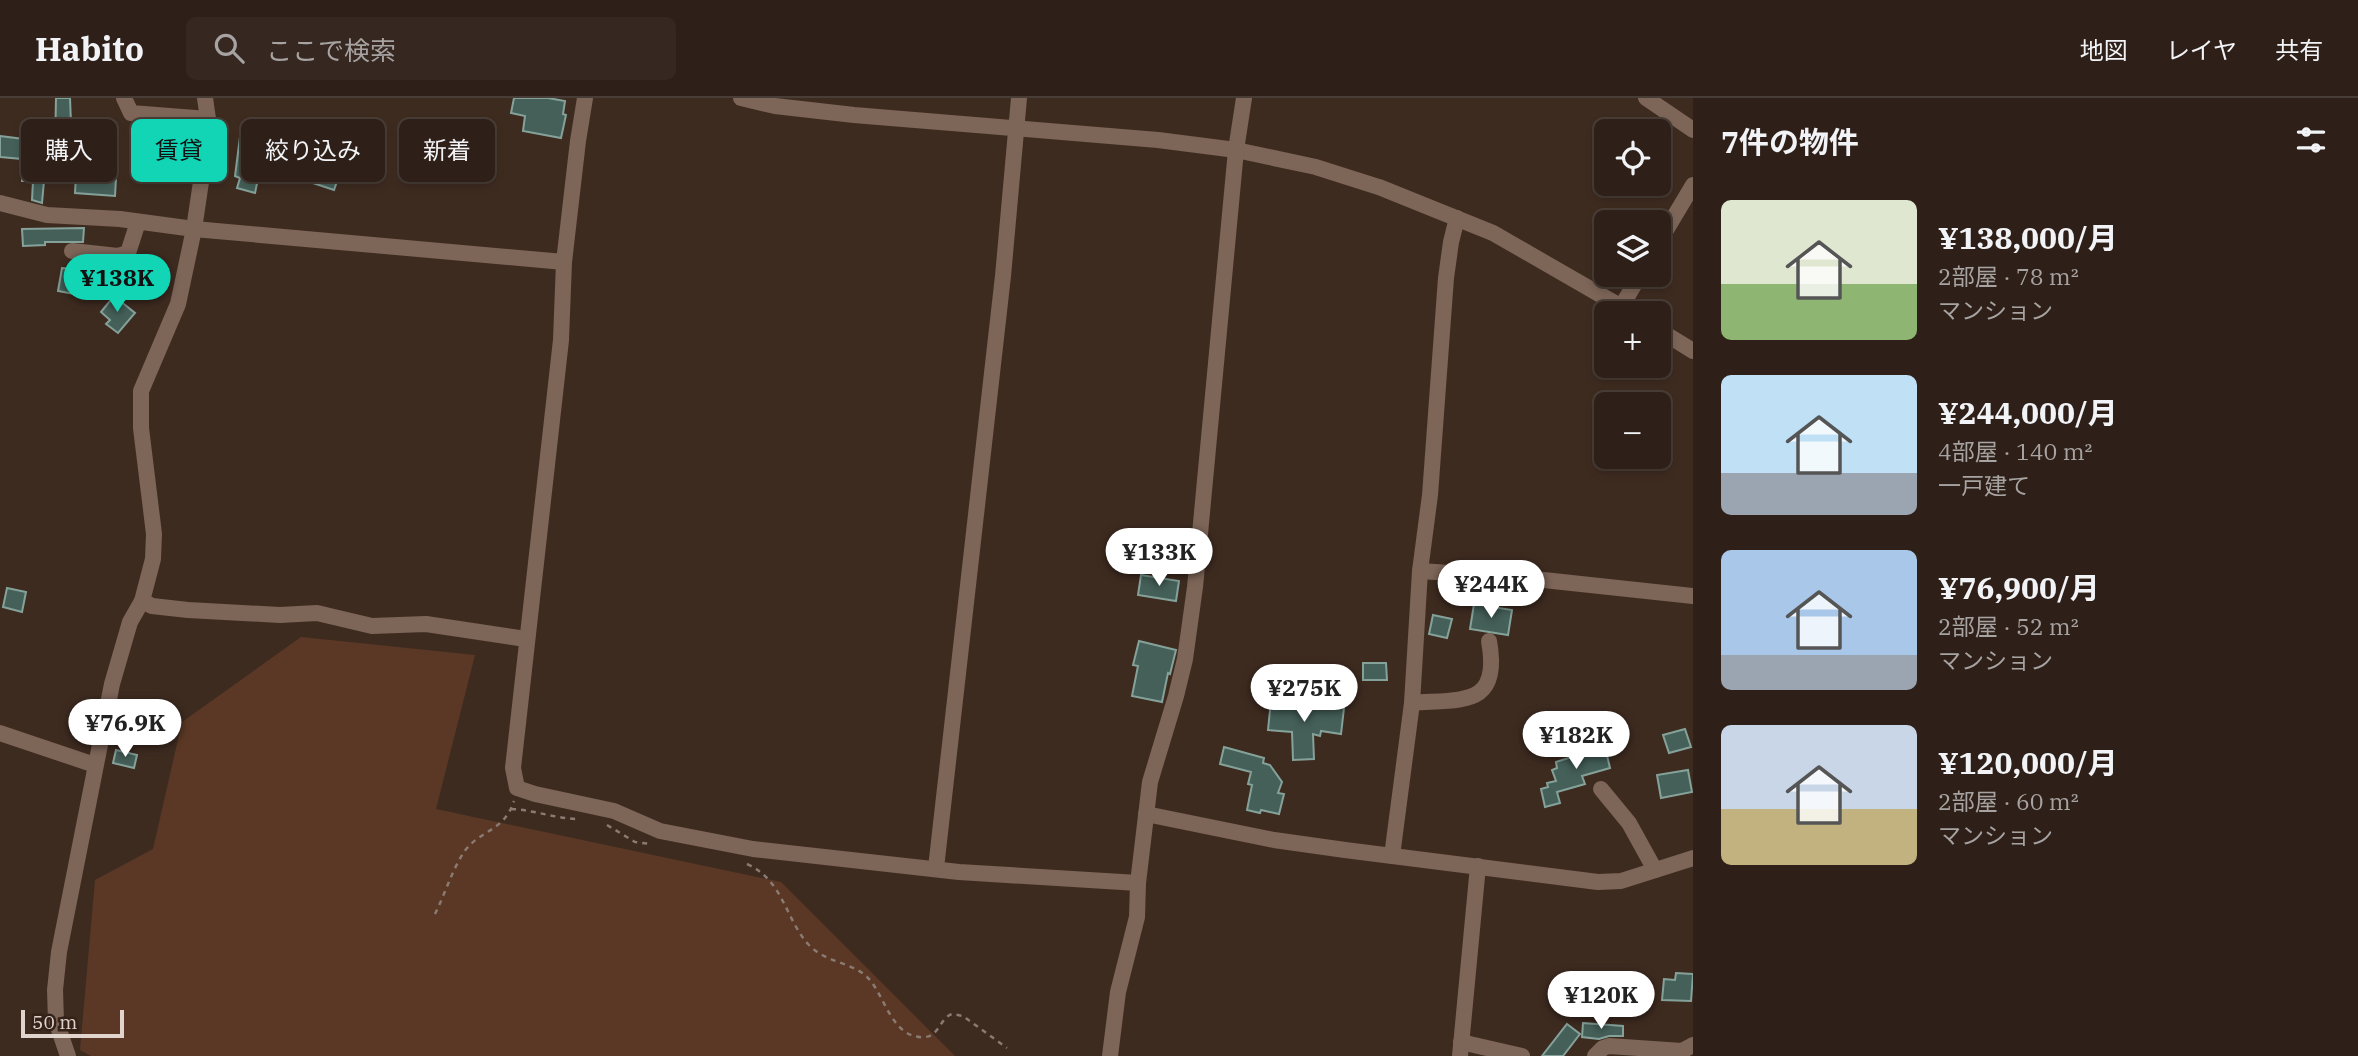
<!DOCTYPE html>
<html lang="ja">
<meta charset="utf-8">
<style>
:root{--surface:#2e2018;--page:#362821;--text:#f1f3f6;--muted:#a7a3a2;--line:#493e37;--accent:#11d5b4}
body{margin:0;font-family:"IBM Plex Serif","Noto Sans JP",serif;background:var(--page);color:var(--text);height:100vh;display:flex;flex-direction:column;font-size:26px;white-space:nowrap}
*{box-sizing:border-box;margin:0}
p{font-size:23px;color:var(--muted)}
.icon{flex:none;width:38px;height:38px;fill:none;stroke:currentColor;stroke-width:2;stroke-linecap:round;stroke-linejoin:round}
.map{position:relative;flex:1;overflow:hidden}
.panel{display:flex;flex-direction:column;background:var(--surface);width:665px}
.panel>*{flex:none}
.hud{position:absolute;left:21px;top:21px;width:665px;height:63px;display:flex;gap:14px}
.controls{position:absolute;left:1594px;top:21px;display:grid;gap:14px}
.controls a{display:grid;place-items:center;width:77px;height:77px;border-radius:10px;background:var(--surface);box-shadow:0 4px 10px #0003,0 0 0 2px var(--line);font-size:35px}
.scale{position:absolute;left:21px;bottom:18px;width:103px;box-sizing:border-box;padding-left:7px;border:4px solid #e0d4cd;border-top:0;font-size:19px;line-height:24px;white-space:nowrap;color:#e0d4cd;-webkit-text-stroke:5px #342117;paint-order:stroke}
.price{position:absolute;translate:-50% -60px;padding:0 16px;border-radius:24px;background:#fff;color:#222;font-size:23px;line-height:46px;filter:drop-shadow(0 2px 4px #0008)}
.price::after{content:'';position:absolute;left:50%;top:42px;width:21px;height:16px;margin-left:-10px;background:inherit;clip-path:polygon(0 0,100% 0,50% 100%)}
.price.active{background:var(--accent);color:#111}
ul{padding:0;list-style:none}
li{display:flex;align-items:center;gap:21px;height:175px;padding:0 28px}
li span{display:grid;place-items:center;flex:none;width:196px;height:140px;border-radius:10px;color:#555}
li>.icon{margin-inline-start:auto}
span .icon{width:84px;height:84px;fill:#fffc;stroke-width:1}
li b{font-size:30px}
h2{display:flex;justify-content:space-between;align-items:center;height:84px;padding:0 28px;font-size:30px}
.tag{padding:0 24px;border-radius:10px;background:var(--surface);box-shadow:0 4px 10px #0003,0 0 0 2px var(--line);font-size:24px;line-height:63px}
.tag.active{background:var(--accent);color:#111}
header{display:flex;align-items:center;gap:42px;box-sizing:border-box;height:98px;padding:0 35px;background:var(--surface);border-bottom:2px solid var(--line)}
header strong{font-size:33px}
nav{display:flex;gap:38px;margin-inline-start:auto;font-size:24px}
.search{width:490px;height:63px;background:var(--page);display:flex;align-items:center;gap:18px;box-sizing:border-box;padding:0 24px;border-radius:10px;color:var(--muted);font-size:26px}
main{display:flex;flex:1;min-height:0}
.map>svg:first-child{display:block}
</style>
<header>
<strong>Habito</strong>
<div class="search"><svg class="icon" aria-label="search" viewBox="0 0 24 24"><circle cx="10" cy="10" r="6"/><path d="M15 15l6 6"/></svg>ここで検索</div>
<nav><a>地図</a><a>レイヤ</a><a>共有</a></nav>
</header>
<main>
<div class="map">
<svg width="1693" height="958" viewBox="0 0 1693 958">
<rect width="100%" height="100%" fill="#3e2b20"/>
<polygon fill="#5a3825" points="301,539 475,557 436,711 781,784 955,958 91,958 80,952 95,782 153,751 182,624"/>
<g fill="#456059" stroke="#85a29a" stroke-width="2">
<polygon points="56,0 70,0 71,25 97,25 98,50 55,50"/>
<polygon points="514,0 548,0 565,3 563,16 566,17 561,40 523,33 525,18 511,15"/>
<polygon points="0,38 47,44 47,83 44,83 42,105 32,102 33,83 22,83 22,61 0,59"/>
<polygon points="240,39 281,41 280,58 263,57 255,95 237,90 240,80 235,78"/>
<polygon points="317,61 342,69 334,92 310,84"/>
<polygon points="76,77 116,80 115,98 75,95"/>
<polygon points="84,130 83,144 45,144 45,147 23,148 22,131"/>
<polygon points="74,164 94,166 93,174 84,172 80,197 58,193 62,170 72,171"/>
<polygon points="114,198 135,215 118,235 106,226 110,222 101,214"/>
<polygon points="1141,477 1179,483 1176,503 1138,497"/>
<polygon points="7,490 26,494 22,514 3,509"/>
<polygon points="1474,506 1512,512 1508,537 1470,531"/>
<polygon points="1433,517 1452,521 1447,540 1429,536"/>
<polygon points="1139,543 1176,552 1170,576 1168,575 1162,604 1132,598 1138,568 1133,567"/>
<polygon points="1363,565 1386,565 1387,582 1363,582"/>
<polygon points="1271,602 1344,610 1341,636 1321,633 1320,638 1313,636 1314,661 1293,662 1292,634 1268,632"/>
<polygon points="1685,631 1691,649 1669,655 1663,637"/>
<polygon points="1597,640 1600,650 1605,649 1610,670 1582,678 1585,686 1557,694 1560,705 1545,709 1541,691 1548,689 1547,685 1556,683 1552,672 1557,670 1556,664 1578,657 1583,654 1580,645"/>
<polygon points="1224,649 1264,660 1263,665 1270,667 1282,684 1278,695 1284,696 1279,716 1261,712 1260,715 1247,712 1252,687 1248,686 1251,674 1220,666"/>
<polygon points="116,652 137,657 134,670 113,665"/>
<polygon points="1688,672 1692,694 1661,700 1657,677"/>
<polygon points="1676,875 1693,876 1691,903 1662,902 1664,881 1675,882"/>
<polygon points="1583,925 1623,928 1623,938 1609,938 1599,941 1582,939"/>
<polygon points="1567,926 1580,936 1563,958 1542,958"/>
</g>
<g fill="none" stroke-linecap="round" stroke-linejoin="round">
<g stroke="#8a7a71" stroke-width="2.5" stroke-dasharray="5 5" stroke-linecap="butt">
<path d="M511,711C535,712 556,721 580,721"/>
<polyline points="607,727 635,744 651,746"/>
<path d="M747,766C783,782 785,820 808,846C825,865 853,864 868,880C885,897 892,942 925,939C939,938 940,920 952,916L963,918L1007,950"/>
<path d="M435,816C445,796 452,772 464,754C479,732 504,734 514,703"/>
</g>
<g stroke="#7d6558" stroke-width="16">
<polyline points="124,0 131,15 208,21"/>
<polyline points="585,0 578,43 564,164 561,242 513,670 517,690 535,696 614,713 660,733 753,751 959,774 1138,785"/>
<polyline points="741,0 775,8 854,17 1158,42 1236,52 1316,69 1379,89 1493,135 1632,215"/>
<polyline points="1646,0 1693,32"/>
<polyline points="0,105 47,117 120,121 194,131 564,164"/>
<polyline points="1659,144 1693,87"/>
<polyline points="72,153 118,158 128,155 138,124"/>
<polyline points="1621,209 1640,177"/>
<polyline points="1659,232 1693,253"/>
<polyline points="1420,473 1525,480 1693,498"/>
<polyline points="142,503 152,508 188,512 280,517 317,515 372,528 426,526 526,541"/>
<path d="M1412,605C1463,601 1501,609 1489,543"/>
<polyline points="0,635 95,667"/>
<polyline points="1601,691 1629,725 1655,772"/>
<polyline points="1146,716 1274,742 1345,752 1598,784 1621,783 1693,760"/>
<polyline points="1392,758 1412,605 1420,473 1430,397 1446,180 1451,144 1457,120"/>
<polyline points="936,770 1003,178 1019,0"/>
<polyline points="1461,944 1522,958"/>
<polyline points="68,958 56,923 55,892 59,854 112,586 130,524 142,503 153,461 154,436 141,330 141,293 178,206 194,131 205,57 208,21 205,0"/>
<polyline points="1110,958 1118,894 1137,819 1138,785 1150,684 1176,598 1185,561 1195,489 1236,52 1244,0"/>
<polyline points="1460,958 1478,768"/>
<polyline points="1595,958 1603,950 1609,948 1682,953 1693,947"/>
</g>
</g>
</svg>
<div class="controls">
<a><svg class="icon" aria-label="locate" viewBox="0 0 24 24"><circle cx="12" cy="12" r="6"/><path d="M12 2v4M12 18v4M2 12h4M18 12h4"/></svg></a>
<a><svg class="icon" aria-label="layers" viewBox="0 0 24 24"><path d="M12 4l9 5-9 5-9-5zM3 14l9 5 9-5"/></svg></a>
<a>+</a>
<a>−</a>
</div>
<div class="scale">50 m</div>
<b class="price active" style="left:117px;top:216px">¥138K</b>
<b class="price" style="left:1159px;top:490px">¥133K</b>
<b class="price" style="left:1491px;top:522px">¥244K</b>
<b class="price" style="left:1304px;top:626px">¥275K</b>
<b class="price" style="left:125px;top:661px">¥76.9K</b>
<b class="price" style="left:1576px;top:673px">¥182K</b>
<b class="price" style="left:1601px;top:933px">¥120K</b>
<div class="hud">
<a class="tag">購入</a>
<a class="tag active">賃貸</a>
<a class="tag">絞り込み</a>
<a class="tag">新着</a>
</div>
</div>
<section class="panel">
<h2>7件の物件<svg class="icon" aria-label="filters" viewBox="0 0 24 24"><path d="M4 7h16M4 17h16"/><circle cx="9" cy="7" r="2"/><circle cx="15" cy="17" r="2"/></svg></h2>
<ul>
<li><span style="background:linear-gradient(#dfe7d0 60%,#8fb573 0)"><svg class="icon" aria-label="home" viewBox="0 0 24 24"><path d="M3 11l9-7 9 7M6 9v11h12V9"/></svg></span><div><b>¥138,000/月</b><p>2部屋 · 78 m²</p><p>マンション</p></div></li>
<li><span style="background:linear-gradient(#bfe0f5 70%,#9aa5b1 0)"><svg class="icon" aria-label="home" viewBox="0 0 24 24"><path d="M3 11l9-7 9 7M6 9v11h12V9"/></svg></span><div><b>¥244,000/月</b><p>4部屋 · 140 m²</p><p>一戸建て</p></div></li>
<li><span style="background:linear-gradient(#a9c7e8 75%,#9aa5b1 0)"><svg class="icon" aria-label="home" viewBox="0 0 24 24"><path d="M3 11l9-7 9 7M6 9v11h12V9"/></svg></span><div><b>¥76,900/月</b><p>2部屋 · 52 m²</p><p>マンション</p></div></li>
<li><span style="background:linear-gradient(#c9d6e8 60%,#c2b280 0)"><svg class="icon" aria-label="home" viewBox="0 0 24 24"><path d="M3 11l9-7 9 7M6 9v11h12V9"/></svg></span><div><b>¥120,000/月</b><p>2部屋 · 60 m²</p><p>マンション</p></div></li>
</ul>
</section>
</main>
